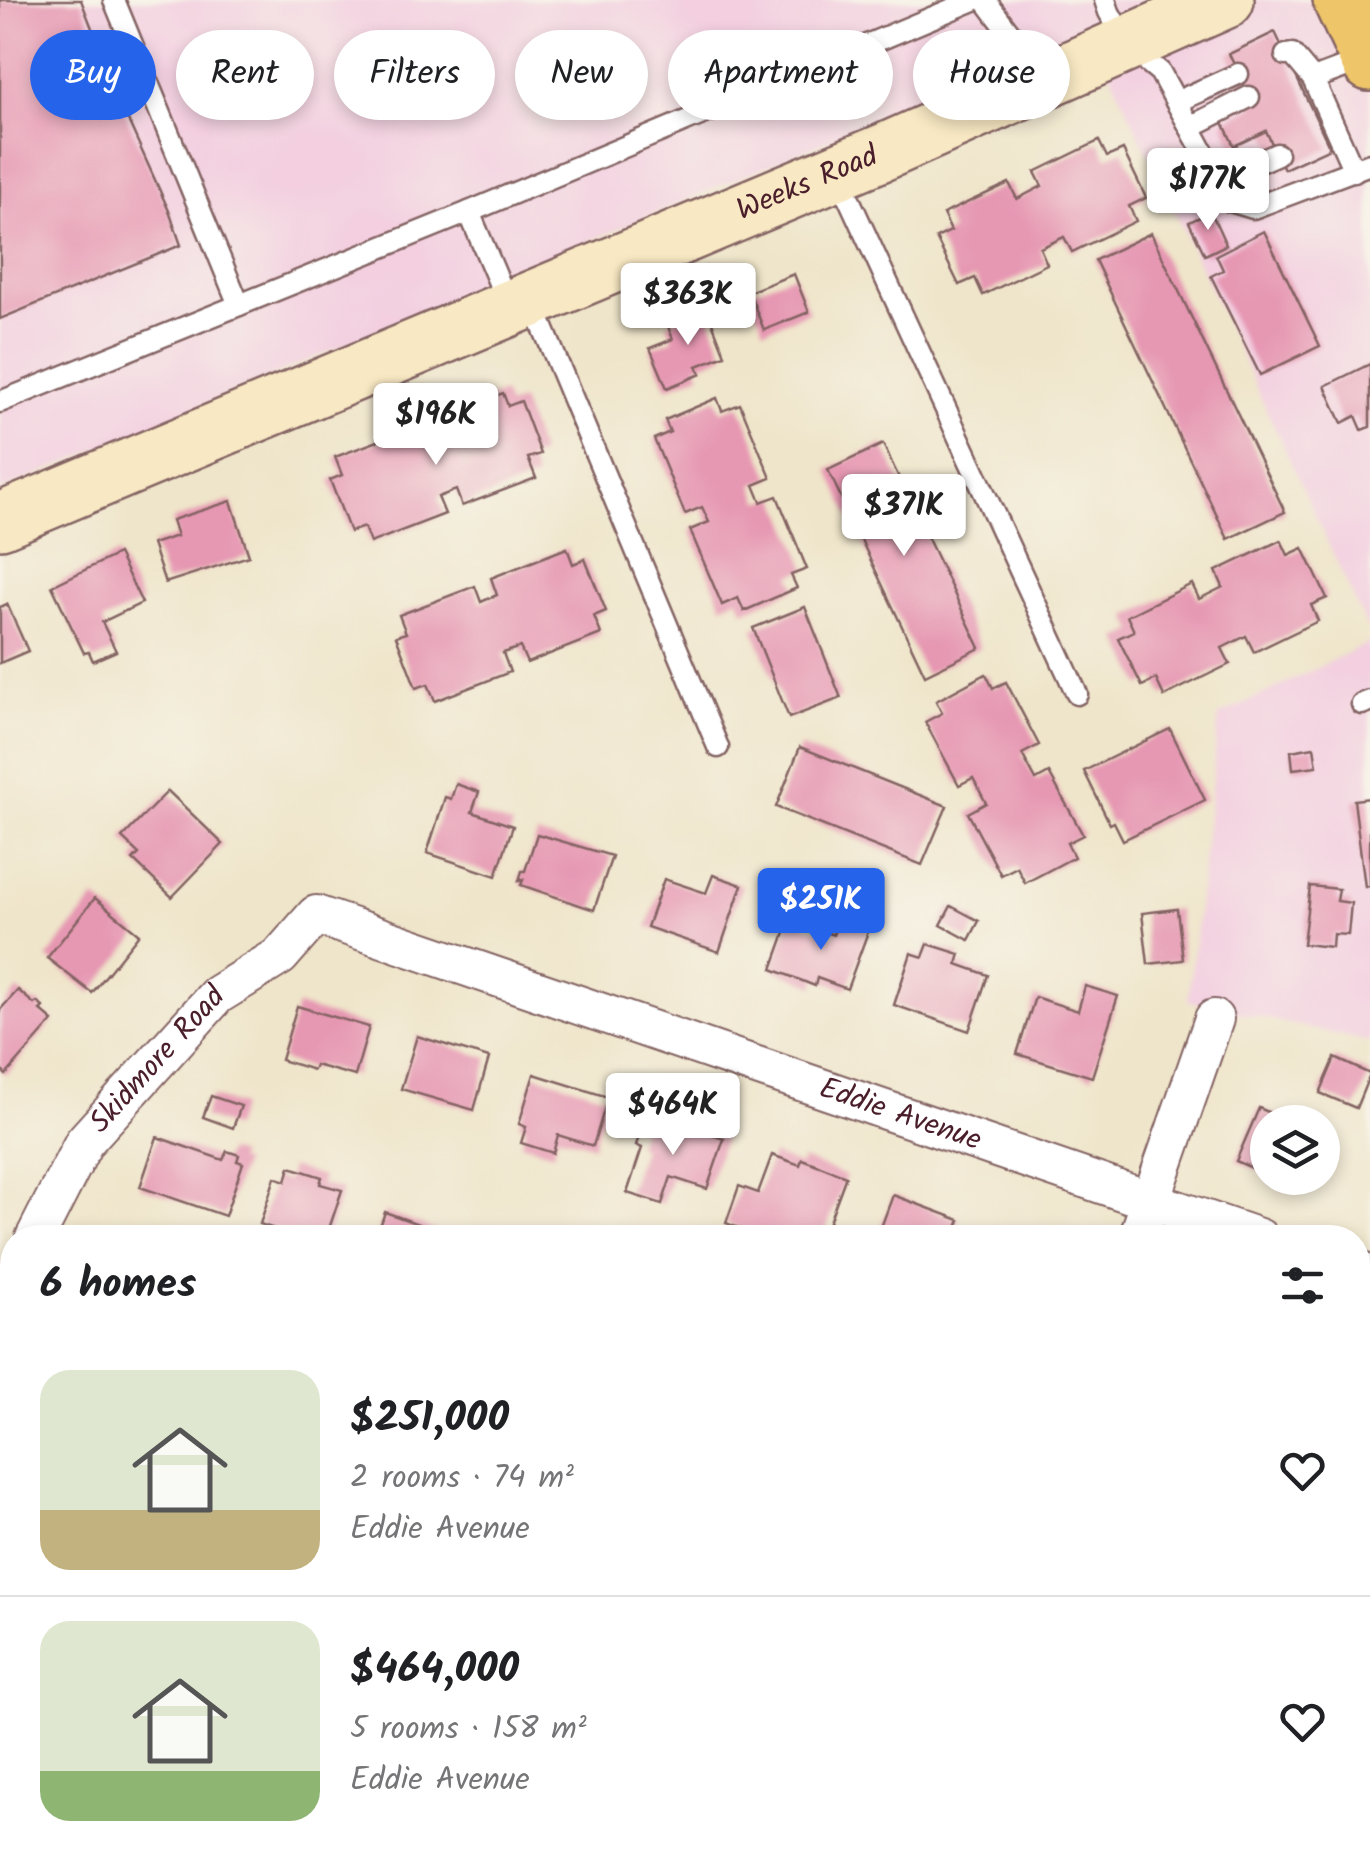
<!DOCTYPE html>
<meta charset="utf-8">
<style>
:root{--surface:#fff;--page:#f6f6f6;--text:#202124;--muted:#757577;--line:#e0e0e0;--accent:#2563eb}
body{margin:0;font-family:Kalam,sans-serif;background:var(--page);color:var(--text);height:100vh;display:flex;flex-direction:column;font-size:38px;white-space:nowrap}
*{box-sizing:border-box;margin:0}
p{font-size:32px;color:var(--muted)}
.icon{flex:none;width:55px;height:55px;fill:none;stroke:currentColor;stroke-width:2;stroke-linecap:round;stroke-linejoin:round}
.map{position:relative;flex:1;overflow:hidden}
.sheet{position:absolute;left:0px;top:1225px;width:1370px;height:642px;display:flex;flex-direction:column;background:var(--surface);border-radius:40px 40px 0 0;box-shadow:0 5px 15px #0003}
.sheet>*{flex:none}
.hud{position:absolute;left:30px;top:30px;width:1310px;height:90px;display:flex;gap:20px}
.controls{position:absolute;left:1250px;top:1105px;display:grid;gap:20px}
.controls a{display:grid;place-items:center;width:90px;height:90px;border-radius:50%;background:var(--surface);box-shadow:0 5px 15px #0003;font-size:50px}
.price{position:absolute;translate:-50% -85px;padding:0 22px;border-radius:10px;background:#fff;color:#222;font-size:32px;line-height:65px;filter:drop-shadow(0 2px 5px #0008)}
.price::after{content:'';position:absolute;left:50%;top:60px;width:30px;height:22px;margin-left:-15px;background:inherit;clip-path:polygon(0 0,100% 0,50% 100%)}
.price.selected{background:var(--accent);color:#fff}
ul{padding:0;list-style:none}
li{display:flex;align-items:center;gap:30px;height:250px;padding:0 40px}
li+li{border-top:2px solid var(--line)}
li span{display:grid;place-items:center;flex:none;width:280px;height:200px;border-radius:30px;color:#555}
li>.icon{margin-inline-start:auto}
span .icon{width:120px;height:120px;fill:#fffc;stroke-width:1}
li b{font-size:42px}
h2{display:flex;justify-content:space-between;align-items:center;height:120px;padding:0 40px;font-size:42px}
.tag{padding:0 35px;border-radius:45px;background:var(--surface);box-shadow:0 5px 15px #0003;font-size:35px;line-height:90px}
.tag.selected{background:var(--accent);color:#fff}
.map>svg:first-child{display:block}
</style>
<div class="map">
<svg width="1370" height="1867" viewBox="0 0 1370 1867">
<rect width="100%" height="100%" fill="#f7f3e8"/>
<filter id="ink" filterUnits="userSpaceOnUse"><feTurbulence type="fractalNoise" baseFrequency=".01" numOctaves="2"/><feDisplacementMap in="SourceGraphic" scale="20" xChannelSelector="R" yChannelSelector="G"/><feConvolveMatrix kernelMatrix="1 2 1 2 8 2 1 2 1" color-interpolation-filters="sRGB"/></filter>
<filter id="wash" filterUnits="userSpaceOnUse"><feTurbulence type="fractalNoise" baseFrequency=".0048" numOctaves="4" result="noise"/><feDisplacementMap in="SourceGraphic" scale="40" xChannelSelector="R" yChannelSelector="G"/><feGaussianBlur stdDeviation="2.25" result="paint"/><feColorMatrix in="noise" values="0 0 0 0 0 0 0 0 0 0 0 0 0 0 0 0 0 1.4 0 .05"/><feComposite in="paint" operator="in"/></filter>
<g filter="url(#wash)">
<rect width="100%" height="100%" fill="#efe5ca"/>
<g fill="#f3cfe0">
<polygon points="0,0 1370,0 1370,634 1090,29 0,491"/>
<polygon points="1370,642 1370,1042 1188,1001 1219,716"/>
</g>
<g id="blocks">
<g fill="#e697b2">
<polygon points="0,0 81,0 127,118 169,211 181,245 0,319"/>
<polygon points="1275,32 1330,148 1284,169 1266,131 1234,146 1223,122 1254,106 1229,54"/>
<polygon points="1099,141 1107,157 1123,150 1146,198 1129,206 1136,221 1072,252 1064,237 1040,248 1047,264 983,295 975,278 959,285 936,238 951,231 943,214 1009,183 1017,199 1042,186 1035,172"/>
<polygon points="1211,212 1226,245 1205,255 1189,222"/>
<polygon points="1264,231 1320,346 1260,375 1211,276 1223,270 1216,255"/>
<polygon points="1151,233 1285,512 1228,539 1095,260"/>
<polygon points="794,274 809,312 764,330 749,292"/>
<polygon points="706,307 725,355 697,366 701,374 667,388 650,348 673,339 667,324"/>
<polygon points="1370,364 1370,427 1362,430 1356,416 1342,423 1325,386"/>
<polygon points="503,393 508,406 521,401 541,454 528,458 536,478 462,506 456,490 438,497 445,514 370,543 364,527 350,532 330,480 342,475 335,457 410,429 416,443 432,437 426,422"/>
<polygon points="717,398 722,411 740,404 771,478 754,485 761,502 777,496 807,569 791,575 797,588 744,611 738,598 722,605 690,530 709,522 702,507 685,514 654,439 670,432 665,420"/>
<polygon points="883,444 980,648 925,675 828,470"/>
<polygon points="231,501 249,556 165,583 152,544 177,536 172,520"/>
<polygon points="1281,540 1288,555 1303,548 1327,598 1311,605 1318,621 1254,652 1246,636 1222,648 1230,664 1164,696 1156,679 1142,686 1118,638 1134,631 1127,616 1192,584 1199,599 1223,587 1216,571"/>
<polygon points="567,548 573,564 585,559 606,611 594,616 601,634 527,663 520,647 503,653 510,672 435,701 428,684 416,688 396,636 406,633 399,615 475,586 481,602 497,595 491,578"/>
<polygon points="118,554 142,603 102,622 116,651 93,661 89,652 84,653 52,586"/>
<polygon points="7,604 28,651 0,663 0,607"/>
<polygon points="805,607 841,698 789,718 753,628"/>
<polygon points="986,674 993,688 1006,682 1039,745 1022,754 1036,780 1049,773 1083,835 1067,843 1074,857 1025,883 1017,867 1001,875 968,813 986,803 973,778 959,785 925,722 942,713 936,701"/>
<polygon points="1170,729 1205,800 1123,840 1114,822 1110,824 1084,771"/>
<polygon points="800,747 947,806 922,865 776,807"/>
<polygon points="1314,747 1317,766 1293,769 1291,751"/>
<polygon points="456,784 479,792 472,812 513,826 496,876 427,853 445,797 451,799"/>
<polygon points="168,791 223,844 172,897 133,860 139,854 122,838"/>
<polygon points="1370,798 1370,886 1365,887 1354,800"/>
<polygon points="537,834 612,856 594,910 521,885 523,880 519,881 522,871 525,871"/>
<polygon points="713,875 742,885 719,952 647,927 664,879 706,893"/>
<polygon points="1310,886 1339,889 1337,901 1351,903 1348,935 1333,934 1332,947 1303,944"/>
<polygon points="95,898 139,934 92,993 47,958"/>
<polygon points="951,906 979,921 969,940 941,925"/>
<polygon points="1177,909 1183,960 1148,964 1142,913"/>
<polygon points="839,918 869,929 847,989 817,978 815,986 772,969 790,919 833,935"/>
<polygon points="928,944 960,954 957,964 988,975 969,1031 894,1005 911,953 923,957"/>
<polygon points="1085,986 1118,996 1092,1077 1017,1054 1035,997 1078,1011"/>
<polygon points="18,990 34,1004 37,1002 43,1007 40,1010 53,1021 6,1075 0,1069 0,1010"/>
<polygon points="297,1006 369,1027 355,1076 315,1065 313,1070 281,1060"/>
<polygon points="417,1036 489,1058 474,1110 401,1089"/>
<polygon points="1335,1058 1370,1074 1356,1108 1320,1093"/>
<polygon points="534,1074 608,1097 593,1146 558,1135 553,1153 521,1143 526,1127 519,1124"/>
<polygon points="211,1096 241,1106 233,1128 203,1117"/>
<polygon points="1259,1108 1291,1122 1268,1122 1268,1175 1236,1161"/>
<polygon points="652,1115 724,1139 707,1189 671,1177 662,1204 627,1193 642,1148 636,1145 643,1125 648,1127"/>
<polygon points="157,1137 223,1160 227,1151 239,1155 237,1161 243,1163 225,1216 140,1187"/>
<polygon points="772,1155 800,1165 802,1159 846,1176 823,1238 764,1238 726,1223 739,1186 758,1193"/>
<polygon points="290,1167 322,1177 320,1184 342,1190 326,1238 288,1238 289,1234 260,1224 275,1177 286,1181"/>
<polygon points="893,1195 960,1220 953,1238 877,1238"/>
<polygon points="385,1212 454,1237 454,1238 376,1238"/>
<polygon points="0,1517 12,1522 12,1587 0,1582"/>
<polygon points="1358,1530 1370,1534 1370,1588 1364,1604 1358,1601"/>
<polygon points="0,1751 12,1755 12,1822 3,1819 8,1803 0,1800"/>
<polygon points="100,1855 139,1855 136,1867 122,1867 98,1861"/>
<polygon points="191,1855 265,1855 280,1861 278,1867 186,1867"/>
<polygon points="800,1855 848,1855 844,1867 833,1867"/>
<polygon points="1019,1855 1030,1855 1063,1867 1015,1867"/>
</g>
</g>
</g>
<g filter="url(#ink)">
<use href="#blocks" fill-opacity="0" stroke="#846463" stroke-width="2.5"/>
<g fill="none" stroke-linecap="round" stroke-linejoin="round">
<defs>
<g id="lane">
<polyline points="114,0 239,305"/>
<polyline points="985,0 1044,78"/>
<polyline points="1105,0 1109,12 1127,45 1160,72 1230,201 1253,208 1370,164"/>
<polyline points="1286,55 1292,54 1313,79"/>
<polyline points="1176,102 1238,74"/>
<polyline points="1190,127 1249,97"/>
<polyline points="1354,171 1313,79 1366,59"/>
<polyline points="837,173 1077,694"/>
<polyline points="1219,180 1277,154"/>
<polyline points="532,301 718,747"/>
<polyline points="509,306 469,212 974,0"/>
<polyline points="0,402 469,212"/>
<polyline points="1362,704 1370,701"/>
</g>
<g id="street">
<path id="s1" d="M35,1238L84,1142L217,995L280,956L316,915L1259,1238"/>
<polyline points="1138,1238 1214,1019"/>
<polyline points="1358,1271 1370,1275"/>
<polyline points="0,1308 12,1283"/>
<polyline points="0,1674 12,1679"/>
<polyline points="1358,1706 1370,1710"/>
<polyline points="520,1855 555,1867"/>
<polyline points="924,1867 928,1855"/>
</g>
<g id="secondary">
<path id="s2" d="M0,521L886,151L1226,0"/>
</g>
<polyline id="primary" points="1341,0 1370,63"/>
</defs>
<use href="#lane" stroke="#846463" stroke-width="25"/>
<use href="#street" stroke="#846463" stroke-width="42"/>
<use href="#secondary" stroke="#846463" stroke-width="60"/>
<use href="#primary" stroke="#846463" stroke-width="60"/>
<use href="#lane" stroke="#fff" stroke-width="20"/>
<use href="#street" stroke="#fff" stroke-width="38"/>
<use href="#secondary" stroke="#f8e8c3" stroke-width="55"/>
<use href="#primary" stroke="#eec569" stroke-width="55"/>
</g>
</g>
<g text-anchor="middle" dominant-baseline="central" stroke-width="9" stroke-linejoin="round" paint-order="stroke">
<g font-size="30" fill="#4a1f2b" stroke="#f7f3e8">
<text stroke="none"><textPath href="#s2" startOffset="875">Weeks Road</textPath></text>
<text stroke="none"><textPath href="#s1" startOffset="218">Skidmore Road</textPath></text>
<text stroke="none"><textPath href="#s1" startOffset="1052">Eddie Avenue</textPath></text>
</g>
</g>
</svg>
<div class="controls">
<a><svg class="icon" aria-label="layers" viewBox="0 0 24 24"><path d="M12 4l9 5-9 5-9-5zM3 14l9 5 9-5"/></svg></a>
</div>
<b class="price" style="left:1208px;top:233px">$177K</b>
<b class="price" style="left:688px;top:348px">$363K</b>
<b class="price" style="left:436px;top:468px">$196K</b>
<b class="price" style="left:904px;top:559px">$371K</b>
<b class="price selected" style="left:821px;top:953px">$251K</b>
<b class="price" style="left:673px;top:1158px">$464K</b>
<div class="hud">
<a class="tag selected">Buy</a>
<a class="tag">Rent</a>
<a class="tag">Filters</a>
<a class="tag">New</a>
<a class="tag">Apartment</a>
<a class="tag">House</a>
</div>
<section class="sheet">
<h2>6 homes<svg class="icon" aria-label="filters" viewBox="0 0 24 24"><path d="M4 7h16M4 17h16"/><circle cx="9" cy="7" r="2"/><circle cx="15" cy="17" r="2"/></svg></h2>
<ul>
<li><span style="background:linear-gradient(#dfe7d0 70%,#c2b280 0)"><svg class="icon" aria-label="home" viewBox="0 0 24 24"><path d="M3 11l9-7 9 7M6 9v11h12V9"/></svg></span><div><b>$251,000</b><p>2 rooms · 74 m²</p><p>Eddie Avenue</p></div><svg class="icon" aria-label="heart" viewBox="0 0 24 24"><path d="M12 20l-8-8c-3-5 5-10 8-4 3-6 11-1 8 4z"/></svg></li>
<li><span style="background:linear-gradient(#dfe7d0 75%,#8fb573 0)"><svg class="icon" aria-label="home" viewBox="0 0 24 24"><path d="M3 11l9-7 9 7M6 9v11h12V9"/></svg></span><div><b>$464,000</b><p>5 rooms · 158 m²</p><p>Eddie Avenue</p></div><svg class="icon" aria-label="heart" viewBox="0 0 24 24"><path d="M12 20l-8-8c-3-5 5-10 8-4 3-6 11-1 8 4z"/></svg></li>
</ul>
</section>
</div>
